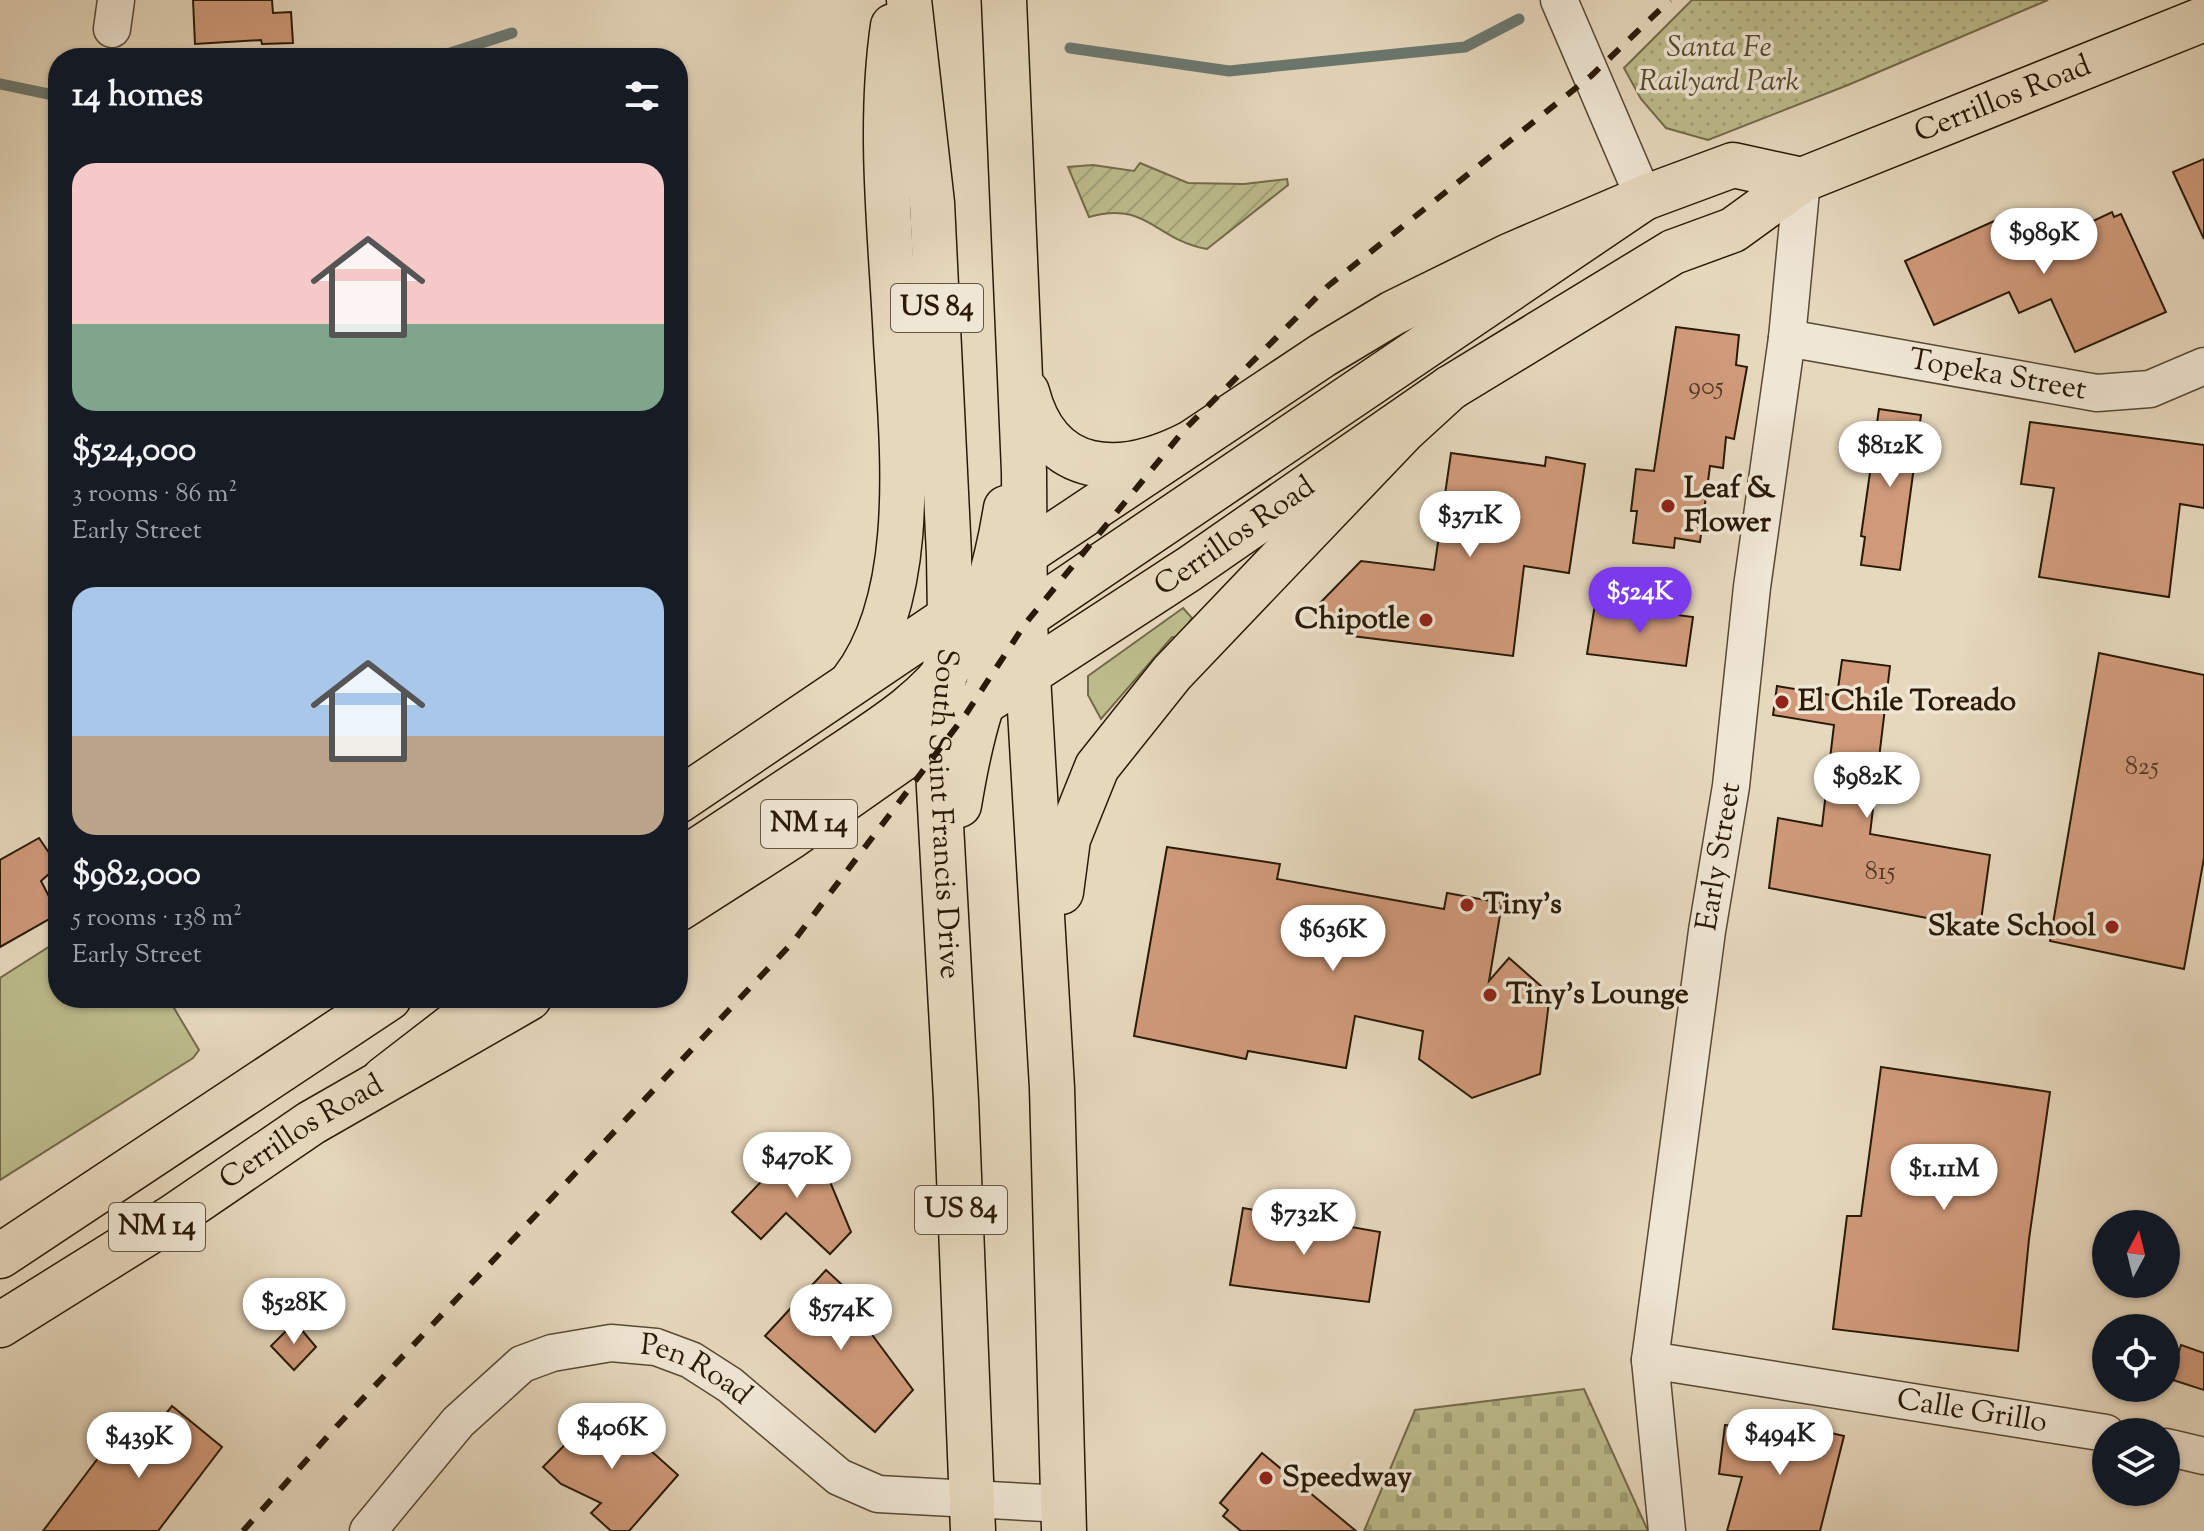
<!DOCTYPE html>
<meta charset="utf-8">
<style>
:root{--surface:#171b24;--page:#20242c;--text:#f1f3f6;--muted:#9ea1a6;--accent:#7c3aed}
body{margin:0;font-family:"Sorts Mill Goudy",serif;background:var(--page);color:var(--text);height:100vh;display:flex;flex-direction:column;font-size:30px;white-space:nowrap}
*{box-sizing:border-box;margin:0}
p{font-size:26px;color:var(--muted)}
.icon{flex:none;width:44px;height:44px;fill:none;stroke:currentColor;stroke-width:2;stroke-linecap:round;stroke-linejoin:round}
.map{position:relative;flex:1;overflow:hidden}
.details{position:absolute;left:48px;top:48px;width:640px;height:960px;display:flex;flex-direction:column;background:var(--surface);border-radius:32px;box-shadow:0 2px 6px #0004}
.details>*{flex:none}
.needle{width:52px;rotate:7deg}
.fabs{position:absolute;left:2092px;top:1210px;display:grid;gap:16px}
.fabs a{display:grid;place-items:center;width:88px;height:88px;border-radius:50%;background:var(--surface);box-shadow:0 2px 6px #0004;font-size:40px}
.price{position:absolute;translate:-50% -68px;padding:0 18px;border-radius:28px;background:#fff;color:#222;font-size:26px;line-height:52px;filter:drop-shadow(0 2px 4px #0008)}
.price::after{content:'';position:absolute;left:50%;top:48px;width:24px;height:18px;margin-left:-12px;background:inherit;clip-path:polygon(0 0,100% 0,50% 100%)}
.price.active{background:var(--accent);color:#fff}
ul{padding:0;list-style:none}
li{display:grid;align-content:center;gap:16px;height:424px;padding:0 24px}
li span{display:grid;place-items:center;height:248px;border-radius:24px;color:#555}
li>.icon{margin-inline-start:auto}
span .icon{width:144px;height:144px;fill:#fffc;stroke-width:1}
li b{font-size:34px}
h2{display:flex;justify-content:space-between;align-items:center;height:96px;padding:0 24px;font-size:34px}
.map>svg:first-child{display:block}
</style>
<div class="map">
<svg width="2204" height="1531" viewBox="0 0 2204 1531">
<defs>
<pattern id="cemetery-stones" width="16" height="16" patternUnits="userSpaceOnUse" patternTransform="scale(2)"><rect width="16" height="16" fill="#bdbc8c"/><path d="M2 7V4a2 2 0 0 1 4 0v3zM10 15v-3a2 2 0 0 1 4 0v3z" fill="#a2a177"/></pattern>
<pattern id="park-dots" width="8" height="8" patternUnits="userSpaceOnUse" patternTransform="scale(2)"><rect width="8" height="8" fill="#bdbc8c"/><path d="M2 2h.1M6 6h.1" fill="none" stroke="#a2a177" stroke-width="1.8" stroke-linecap="round"/></pattern>
<pattern id="garden-furrows" width="10" height="10" patternUnits="userSpaceOnUse" patternTransform="scale(2)"><rect width="10" height="10" fill="#bdbc8c"/><path d="M-1 1l2-2M0 10L10 0M9 11l2-2" fill="none" stroke="#a2a177"/></pattern>
</defs>
<rect width="100%" height="100%" fill="#e6d8bd"/>
<filter id="stains"><feTurbulence type="fractalNoise" baseFrequency=".0025" numOctaves="4"/><feColorMatrix values="0 0 0 0 .2 0 0 0 0 .09 0 0 0 0 .02 0 0 0 .5 -.17"/></filter>
<radialGradient id="worn" r=".72"><stop offset=".6" stop-color="#630" stop-opacity="0"/><stop offset="1" stop-color="#630" stop-opacity=".3"/></radialGradient>
<g fill="#bdbc8c" stroke="#736b4a" stroke-width="2">
<polygon points="1183,608 1192,618 1178,638 1172,637 1101,719 1088,695 1088,676"/>
<polygon points="58,941 58,998 168,998 199,1050 193,1058 0,1180 0,978"/>
</g>
<polygon fill="url(#cemetery-stones)" stroke="#736b4a" stroke-width="2" points="1584,1389 1648,1531 1364,1531 1415,1410"/>
<polygon fill="url(#park-dots)" stroke="#736b4a" stroke-width="2" points="1692,0 2048,0 1848,85 1708,140 1666,128 1641,99 1624,68"/>
<path fill="url(#garden-furrows)" stroke="#736b4a" stroke-width="2" d="M1140,163L1188,183L1244,184L1287,179L1288,185L1207,249C1155,240 1147,200 1089,217L1068,167L1093,165L1134,171Z"/>
<g fill="none" stroke-linecap="round" stroke-linejoin="round">
<g stroke="#6b7971" stroke-width="11">
<polyline points="1070,48 1229,71 1465,47 1519,19"/>
<polyline points="435,58 512,33"/>
<polyline points="0,84 58,96"/>
</g>
</g>
<g fill="#d09a7a" stroke="#291a07" stroke-width="2">
<polygon points="193,0 272,0 273,13 291,12 293,43 262,44 261,40 195,44"/>
<polygon points="2204,159 2204,239 2173,172"/>
<polygon points="2112,212 2114,217 2121,214 2166,312 2075,352 2051,299 2019,313 2009,292 1934,325 1905,261 2012,213 2027,246 2062,230 2064,234 2070,232"/>
<polygon points="1676,327 1739,335 1736,365 1747,367 1734,439 1726,437 1723,468 1710,466 1700,542 1675,538 1674,548 1633,543 1637,511 1631,511 1636,469 1654,471"/>
<polygon points="1879,409 1921,415 1900,570 1861,565 1865,537 1861,536"/>
<polygon points="2030,422 2204,445 2204,508 2180,504 2169,597 2039,577 2054,488 2021,484"/>
<polygon points="1451,453 1545,466 1546,457 1585,464 1569,573 1524,566 1513,656 1352,636 1319,604 1361,561 1434,570"/>
<polygon points="1595,604 1693,617 1686,666 1587,654"/>
<polygon points="2099,653 2204,675 2204,858 2184,969 2050,941"/>
<polygon points="1842,660 1890,666 1870,834 1990,855 1980,928 1769,888 1778,818 1822,826 1834,725 1773,715 1777,686 1837,696"/>
<polygon points="39,838 58,866 41,881 58,914 0,947 0,860"/>
<polygon points="1167,847 1280,864 1277,879 1444,909 1447,893 1502,903 1489,981 1509,958 1550,994 1540,1074 1472,1098 1419,1059 1423,1031 1355,1016 1346,1068 1248,1051 1246,1059 1134,1036"/>
<polygon points="1881,1067 2050,1092 2029,1239 2018,1351 1833,1329 1847,1216 1861,1216"/>
<polygon points="800,1141 821,1160 851,1232 830,1254 786,1213 761,1239 732,1212"/>
<polygon points="1243,1208 1380,1232 1369,1302 1230,1285"/>
<polygon points="826,1270 852,1294 853,1309 913,1390 875,1432 765,1336"/>
<polygon points="295,1322 316,1347 294,1370 271,1346"/>
<polygon points="2181,1345 2204,1353 2204,1390 2170,1379"/>
<polygon points="172,1406 222,1447 158,1531 43,1531 117,1433 139,1447"/>
<polygon points="602,1407 678,1475 629,1531 611,1531 591,1513 601,1503 561,1484 543,1467"/>
<polygon points="1725,1425 1792,1431 1796,1425 1844,1436 1820,1531 1727,1531 1742,1477 1719,1474"/>
<polygon points="1262,1453 1356,1531 1241,1531 1223,1516 1228,1510 1220,1503"/>
</g>
<g fill="none" stroke-linecap="round" stroke-linejoin="round">
<defs>
<g id="minor">
<polyline points="1559,0 1644,198"/>
<polyline points="112,29 116,0"/>
<path id="s1" d="M1787,338L2097,393L2150,389L2204,366"/>
<path id="s2" d="M1650,1360L2106,1433"/>
<polyline points="2166,1447 2204,1456"/>
<path id="s3" d="M368,1531L458,1422L522,1364L552,1353L611,1343L656,1347L691,1360L730,1385L839,1477L878,1494L1064,1504"/>
<path id="s4" d="M1667,1531L1650,1360L1707,931L1731,786L1752,587L1787,338L1802,180"/>
</g>
<g id="major">
<polyline points="678,801 950,617 1023,555 1323,355 1393,313 1509,256 1644,198 1733,165 1802,180"/>
<path id="s5" d="M678,909L789,838L966,714L1189,569L1450,388L1673,252L1733,230L1802,180L2204,19"/>
<polyline points="0,1256 389,998"/>
<path id="s6" d="M0,1325L173,1217L311,1123L529,998"/>
</g>
<g id="highway">
<path id="s7" d="M909,0L932,203L949,555L950,617L937,751L956,1100L973,1531"/>
<polyline points="1004,0 1024,472 1025,624 1052,1088 1064,1531"/>
<path d="M1027,392C1049,478 1121,478 1189,444"/>
<path d="M852,682C919,595 902,445 896,341C891,237 878,129 893,26"/>
<path d="M959,805C970,738 985,673 1025,617L1644,198"/>
<path d="M678,863C727,831 776,798 825,766C872,734 924,705 956,658C984,615 998,558 1006,508"/>
<polyline points="1061,892 1068,839 1097,767 1172,673 1403,431 1450,388"/>
<polyline points="384,1079 489,998"/>
</g>
</defs>
<use href="#minor" stroke="#584a34" stroke-width="39"/>
<use href="#major" stroke="#291a07" stroke-width="47"/>
<use href="#highway" stroke="#291a07" stroke-width="47"/>
<use href="#minor" stroke="#efe6d4" stroke-width="36"/>
<use href="#major" stroke="#e6d8bd" stroke-width="44"/>
<use href="#highway" stroke="#e6d8bd" stroke-width="44"/>
<polyline stroke="#291a07" stroke-width="6" stroke-dasharray="14 14" stroke-linecap="butt" points="243,1531 337,1426 793,942 966,714 1025,624 1185,429 1328,286 1591,76 1670,0"/>
</g>
<g fill="#8f2418" stroke="#efe6d4" stroke-width="3">
<circle cx="1668" cy="506" r="8"/>
<circle cx="1426" cy="620" r="8"/>
<circle cx="1782" cy="702" r="8"/>
<circle cx="1467" cy="905" r="8"/>
<circle cx="2112" cy="927" r="8"/>
<circle cx="1490" cy="995" r="8"/>
<circle cx="1266" cy="1478" r="8"/>
</g>
<g text-anchor="middle" dominant-baseline="central" stroke-width="7" stroke-linejoin="round" paint-order="stroke">
<g font-size="26" fill="#533a24">
<text x="1706" y="387">905</text>
<text x="2142" y="767">825</text>
<text x="1880" y="872">815</text>
</g>
<g fill="#efe6d4" stroke="#645744" stroke-width="2">
<rect x="891" y="284" width="92" height="48" rx="6"/>
<rect x="761" y="800" width="96" height="48" rx="6"/>
<rect x="915" y="1186" width="92" height="48" rx="6"/>
<rect x="109" y="1203" width="96" height="48" rx="6"/>
</g>
<g font-size="28" font-weight="bold" fill="#291a07">
<text x="937" y="308">US 84</text>
<text x="809" y="824">NM 14</text>
<text x="961" y="1210">US 84</text>
<text x="157" y="1227">NM 14</text>
</g>
<g font-size="30" font-style="italic" fill="#554b2f" stroke="#efe6d4">
<text x="1719" y="48">Santa Fe<tspan x="1719" dy="34">Railyard Park</tspan></text>
</g>
<g font-size="30" fill="#291a07" stroke="#efe6d4">
<text stroke="none"><textPath href="#s5" startOffset="1558">Cerrillos Road</textPath></text>
<text stroke="none"><textPath href="#s1" startOffset="214">Topeka Street</textPath></text>
<text stroke="none"><textPath href="#s5" startOffset="670">Cerrillos Road</textPath></text>
<text stroke="none"><textPath href="#s7" startOffset="816">South Saint Francis Drive</textPath></text>
<text stroke="none"><textPath href="#s4" startOffset="680">Early Street</textPath></text>
<text stroke="none"><textPath href="#s6" startOffset="358">Cerrillos Road</textPath></text>
<text stroke="none"><textPath href="#s3" startOffset="410">Pen Road</textPath></text>
<text stroke="none"><textPath href="#s2" startOffset="326">Calle Grillo</textPath></text>
</g>
<g font-size="30" font-weight="bold" fill="#291a07" stroke="#efe6d4" text-anchor="start">
<text x="1684" y="489">Leaf &amp;<tspan x="1684" dy="34">Flower</tspan></text>
<text x="1410" y="620" text-anchor="end">Chipotle</text>
<text x="1798" y="702">El Chile Toreado</text>
<text x="1483" y="905">Tiny's</text>
<text x="2096" y="927" text-anchor="end">Skate School</text>
<text x="1506" y="995">Tiny's Lounge</text>
<text x="1282" y="1478">Speedway</text>
</g>
</g>
<rect width="100%" height="100%" filter="url(#stains)"/>
<rect width="100%" height="100%" fill="url(#worn)"/>
</svg>
<div class="fabs">
<a><svg class="needle" viewBox="-14 -14 28 28"><path d="M0-13l5 13h-10z" fill="#e53935"/><path d="M0 13l5-13h-10z" fill="#9ea1a6"/></svg></a>
<a><svg class="icon" aria-label="locate" viewBox="0 0 24 24"><circle cx="12" cy="12" r="6"/><path d="M12 2v4M12 18v4M2 12h4M18 12h4"/></svg></a>
<a><svg class="icon" aria-label="layers" viewBox="0 0 24 24"><path d="M12 4l9 5-9 5-9-5zM3 14l9 5 9-5"/></svg></a>
</div>
<b class="price" style="left:2044px;top:276px">$989K</b>
<b class="price" style="left:1890px;top:489px">$812K</b>
<b class="price" style="left:1470px;top:559px">$371K</b>
<b class="price active" style="left:1640px;top:635px">$524K</b>
<b class="price" style="left:1867px;top:820px">$982K</b>
<b class="price" style="left:1333px;top:973px">$636K</b>
<b class="price" style="left:797px;top:1200px">$470K</b>
<b class="price" style="left:1944px;top:1212px">$1.11M</b>
<b class="price" style="left:1304px;top:1257px">$732K</b>
<b class="price" style="left:294px;top:1346px">$528K</b>
<b class="price" style="left:841px;top:1352px">$574K</b>
<b class="price" style="left:612px;top:1471px">$406K</b>
<b class="price" style="left:1780px;top:1477px">$494K</b>
<b class="price" style="left:139px;top:1480px">$439K</b>
<section class="details">
<h2>14 homes<svg class="icon" aria-label="filters" viewBox="0 0 24 24"><path d="M4 7h16M4 17h16"/><circle cx="9" cy="7" r="2"/><circle cx="15" cy="17" r="2"/></svg></h2>
<ul>
<li><span style="background:linear-gradient(#f6c9c9 65%,#7fa58c 0)"><svg class="icon" aria-label="home" viewBox="0 0 24 24"><path d="M3 11l9-7 9 7M6 9v11h12V9"/></svg></span><div><b>$524,000</b><p>3 rooms · 86 m²</p><p>Early Street</p></div></li>
<li><span style="background:linear-gradient(#a9c7e8 60%,#b9a48a 0)"><svg class="icon" aria-label="home" viewBox="0 0 24 24"><path d="M3 11l9-7 9 7M6 9v11h12V9"/></svg></span><div><b>$982,000</b><p>5 rooms · 138 m²</p><p>Early Street</p></div></li>
</ul>
</section>
</div>
